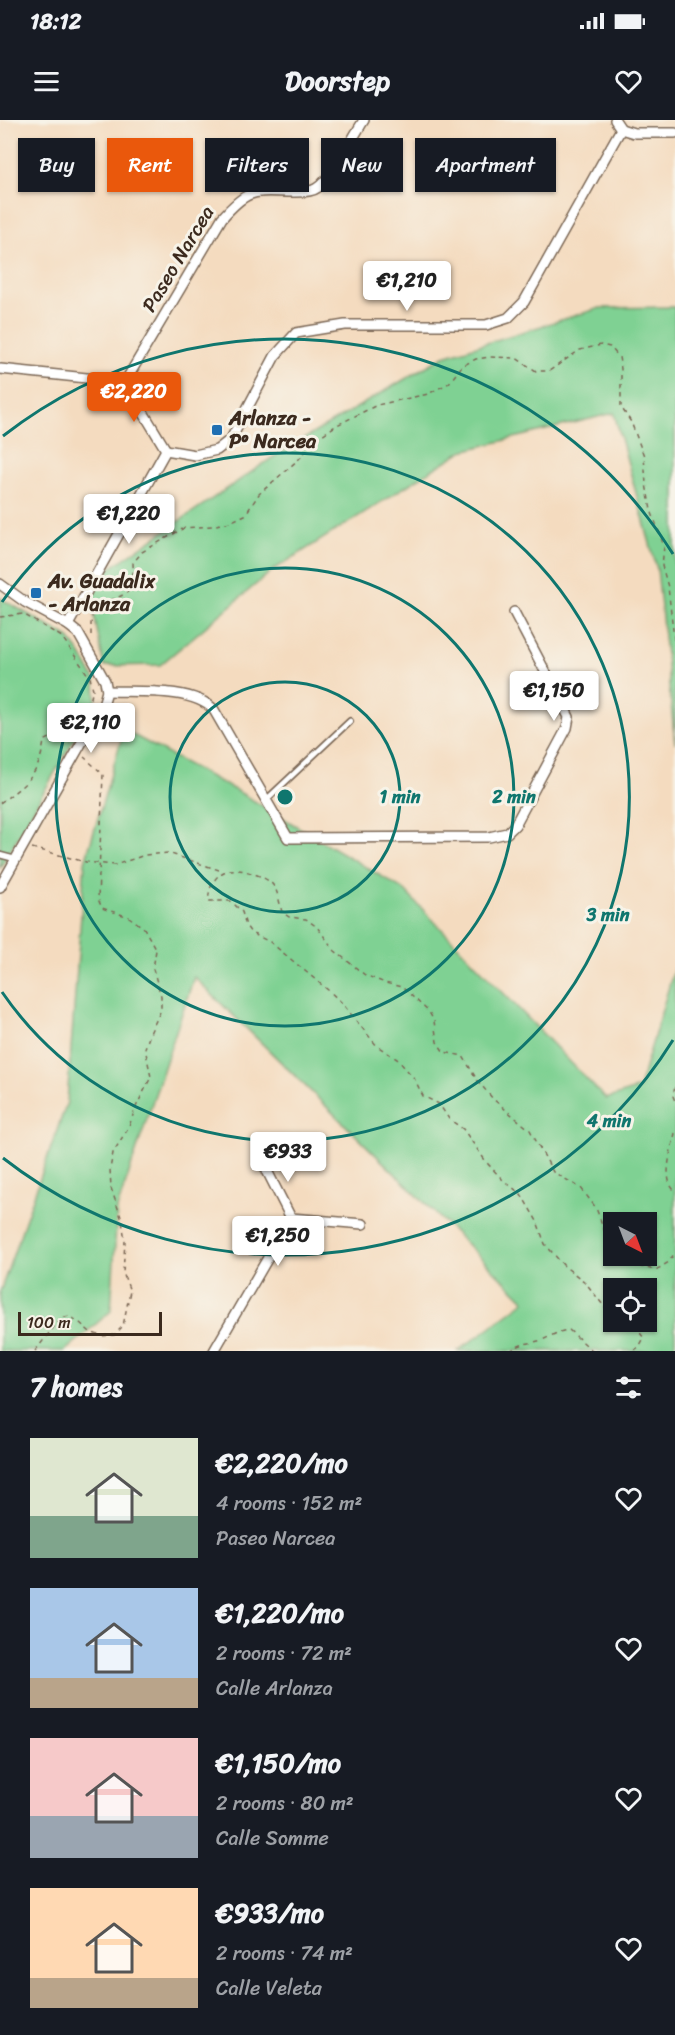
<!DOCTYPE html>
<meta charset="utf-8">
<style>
:root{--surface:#171b24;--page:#20242c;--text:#f1f3f6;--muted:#9ea1a6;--accent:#ea580c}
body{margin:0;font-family:Sriracha,sans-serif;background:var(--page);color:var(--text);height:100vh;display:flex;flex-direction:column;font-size:22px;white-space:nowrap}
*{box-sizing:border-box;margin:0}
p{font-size:20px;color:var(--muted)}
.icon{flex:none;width:33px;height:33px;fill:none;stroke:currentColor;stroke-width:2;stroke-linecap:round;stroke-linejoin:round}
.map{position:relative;height:1231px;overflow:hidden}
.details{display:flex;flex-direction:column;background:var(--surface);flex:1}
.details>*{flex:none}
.guide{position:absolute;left:18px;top:18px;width:639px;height:54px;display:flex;gap:12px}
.needle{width:39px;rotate:138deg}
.buttons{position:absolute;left:603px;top:1092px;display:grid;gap:12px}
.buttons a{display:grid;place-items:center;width:54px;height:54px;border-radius:0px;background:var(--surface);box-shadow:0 2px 4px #0004;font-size:30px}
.scale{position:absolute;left:18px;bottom:15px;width:144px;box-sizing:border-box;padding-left:6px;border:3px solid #3b2a1e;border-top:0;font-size:16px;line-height:21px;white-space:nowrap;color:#3b2a1e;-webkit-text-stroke:4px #f7f3e8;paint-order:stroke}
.price{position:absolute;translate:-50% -51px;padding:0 14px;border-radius:6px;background:#fff;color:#222;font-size:20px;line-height:39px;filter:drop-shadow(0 2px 3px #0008)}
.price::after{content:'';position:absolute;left:50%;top:36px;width:18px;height:14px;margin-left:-9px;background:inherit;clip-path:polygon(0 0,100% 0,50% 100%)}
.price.active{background:var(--accent);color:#fff}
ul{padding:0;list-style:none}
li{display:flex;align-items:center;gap:18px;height:150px;padding:0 30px}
li span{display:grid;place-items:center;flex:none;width:168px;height:120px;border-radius:0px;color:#555}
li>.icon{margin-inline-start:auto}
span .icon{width:72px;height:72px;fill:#fffc;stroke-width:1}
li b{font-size:26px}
h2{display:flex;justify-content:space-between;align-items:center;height:72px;padding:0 30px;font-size:26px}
.tag{padding:0 21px;border-radius:0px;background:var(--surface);box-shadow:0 2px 4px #0004;font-size:21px;line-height:54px}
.tag.active{background:var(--accent);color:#fff}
.status{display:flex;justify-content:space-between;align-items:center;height:42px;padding:0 30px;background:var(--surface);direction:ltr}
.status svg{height:16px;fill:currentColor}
header{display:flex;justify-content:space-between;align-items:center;height:78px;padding:0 30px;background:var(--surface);font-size:27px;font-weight:700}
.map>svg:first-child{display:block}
</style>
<div class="status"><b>18:12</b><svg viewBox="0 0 49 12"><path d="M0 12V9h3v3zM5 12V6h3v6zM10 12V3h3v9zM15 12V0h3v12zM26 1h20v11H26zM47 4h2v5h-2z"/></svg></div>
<header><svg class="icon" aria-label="menu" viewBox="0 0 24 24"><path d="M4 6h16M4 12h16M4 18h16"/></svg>Doorstep<svg class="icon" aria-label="heart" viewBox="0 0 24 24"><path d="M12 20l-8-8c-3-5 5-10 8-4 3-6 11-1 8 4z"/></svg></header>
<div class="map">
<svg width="675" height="1231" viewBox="0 0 675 1231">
<rect width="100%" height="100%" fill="#f7f3e8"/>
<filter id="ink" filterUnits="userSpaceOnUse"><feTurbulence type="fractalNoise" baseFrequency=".0167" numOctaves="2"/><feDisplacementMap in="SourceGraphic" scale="12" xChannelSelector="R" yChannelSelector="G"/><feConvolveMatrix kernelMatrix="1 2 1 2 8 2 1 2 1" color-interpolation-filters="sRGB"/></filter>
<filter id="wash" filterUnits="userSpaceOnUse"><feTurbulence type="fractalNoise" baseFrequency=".008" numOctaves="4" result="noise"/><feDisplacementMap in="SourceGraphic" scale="24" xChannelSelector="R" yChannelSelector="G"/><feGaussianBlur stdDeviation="1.35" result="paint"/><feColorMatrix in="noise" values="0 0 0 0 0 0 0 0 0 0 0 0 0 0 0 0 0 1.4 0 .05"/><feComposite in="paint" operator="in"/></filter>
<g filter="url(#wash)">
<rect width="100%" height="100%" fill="#f4dbbf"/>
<g fill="#7fd193" stroke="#5d7e58" stroke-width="1.5" fill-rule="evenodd">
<polygon points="675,187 675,623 657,449 614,293 462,331 273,450 160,545 104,546 88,463 275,336 444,236 600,188"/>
<polygon points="0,478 68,517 80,533 95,560 96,581 0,748"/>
<path d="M124,610L244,675L403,769L606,979L639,968L675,846V1231H458L525,1181L194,857L117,1089L111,1191L65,1231H0V1172L67,982L85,742ZM614,1102H646V1136H614ZM614,1168H646V1202H614Z"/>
</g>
</g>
<g filter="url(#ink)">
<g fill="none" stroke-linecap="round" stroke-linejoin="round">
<defs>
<g id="lane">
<polyline points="266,680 350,601"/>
<polyline points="0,735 15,739"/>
</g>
<g id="street">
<polyline points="621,9 634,13 675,13"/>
<polyline points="0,249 125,262"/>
<path d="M125,262L222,98C250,66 255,72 295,72C301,72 312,72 317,68C331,60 354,15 364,0"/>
<polyline points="125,262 166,330"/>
<polyline points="166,330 195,335 217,330 231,319 275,236 296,213 345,205 486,205 508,198 524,182 621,9 615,0"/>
<polyline points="0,464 25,482 68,505 78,513 105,561 107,571 103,585 0,767"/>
<polyline points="68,505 166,330"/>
<path d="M107,571C136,572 194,567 214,590L288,718L489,717L507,713L515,705L567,608L569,597L514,492"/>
<polyline points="261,1039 291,1098"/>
<polyline points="214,1231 291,1098 363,1104"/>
</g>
</defs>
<use href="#lane" stroke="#7c6856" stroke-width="8"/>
<use href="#street" stroke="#7c6856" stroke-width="12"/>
<g stroke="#7c6856" stroke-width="1.5" stroke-dasharray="4.5 4.5" stroke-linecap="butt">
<polyline points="0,497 23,494 62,517 90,558 93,569 90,582 68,621"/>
<path d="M91,515V504L93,490C118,471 135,484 133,443L142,432L184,408L212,406L230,402L245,395L259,374L299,339L316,319L337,305L377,285L428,274L449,263L462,246L476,239L490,237L516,238L536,251H549L580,230L601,225L610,227L619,237L621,249V287L631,302L644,336L646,364L651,390L664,426L662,446L668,467L675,527"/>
<path d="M0,683C27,663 39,656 44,621L52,617H63L70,623"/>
<polyline points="32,728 86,742 115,745 145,735 168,733 222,751"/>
<polyline points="675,967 673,976 675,981"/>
<path d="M675,1013C672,1029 661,1059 675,1071"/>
<path d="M614,1126L608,1120L596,1088L581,1068L553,1052L530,1010L493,979L477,960L463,936L444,932L437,922L434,901L429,892L402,867L385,863L365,855L335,831L317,807L306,799L289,797L282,792C279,782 278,768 270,762C261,755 240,748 230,750C216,752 207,769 209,781H231L242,792L246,806L251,813L270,822L328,870L341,882L377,926L397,939L414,958L423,976L439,984L449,999L463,1009L487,1043L503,1060L521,1074L537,1101L545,1124L564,1146L585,1162L607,1190L614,1194"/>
<polyline points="624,1136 642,1147 656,1150 669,1142 675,1132"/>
<polyline points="626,1202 637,1209 644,1218 639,1227 633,1231"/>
<polyline points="35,1231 61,1198 69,1196 79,1202 90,1212 101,1216 114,1215 123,1206 130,1171 123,1153 125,1121 122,1100 111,1068 110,1049 113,1033 129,1006 136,987 151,957 145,928 151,911 161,890 161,876 153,849 156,830 144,808 129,797 102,788 98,779 103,654 84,637"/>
<path d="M510,1231C523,1222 529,1224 542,1220C552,1216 558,1211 569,1210L593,1231"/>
</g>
<use href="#lane" stroke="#fff" stroke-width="4.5"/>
<use href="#street" stroke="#fff" stroke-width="9"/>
</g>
</g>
<g fill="none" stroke="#0f766e" stroke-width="3">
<circle cx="285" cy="677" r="115"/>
<circle cx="285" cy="677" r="229"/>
<path d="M2 482A344 344 0 1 1 2 872"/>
<path d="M673 920A458 458 0 0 1 3 1038M3 316A458 458 0 0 1 673 434"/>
</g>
<g fill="#1f6fb2" stroke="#f7f3e8" stroke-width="2">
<rect x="211" y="304" width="12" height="12" rx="3"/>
<rect x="30" y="467" width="12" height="12" rx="3"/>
</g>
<g text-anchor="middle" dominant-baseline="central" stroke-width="6" stroke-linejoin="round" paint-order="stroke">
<g font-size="20" fill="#3b2a1e" stroke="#f7f3e8">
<text transform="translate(178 139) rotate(-59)">Paseo Narcea</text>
</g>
<g font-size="20" font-weight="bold" fill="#3b2a1e" stroke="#f7f3e8" text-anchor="start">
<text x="229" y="298">Arlanza -<tspan x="229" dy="23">Pº Narcea</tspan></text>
<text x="48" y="461">Av. Guadalix<tspan x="48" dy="23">- Arlanza</tspan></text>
</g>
</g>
<circle cx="285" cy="677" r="9" fill="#0f766e" stroke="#f7f3e8" stroke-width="3"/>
<g font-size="18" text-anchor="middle" font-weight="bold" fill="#0f766e" stroke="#f7f3e8" stroke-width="6" stroke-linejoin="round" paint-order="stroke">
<text x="400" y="683">1 min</text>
<text x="514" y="683">2 min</text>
<text x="608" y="801">3 min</text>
<text x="609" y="1007">4 min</text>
</g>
</svg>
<div class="buttons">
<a><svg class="needle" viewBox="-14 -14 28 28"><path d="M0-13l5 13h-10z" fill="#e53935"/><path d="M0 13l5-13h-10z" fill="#9ea1a6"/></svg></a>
<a><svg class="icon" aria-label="locate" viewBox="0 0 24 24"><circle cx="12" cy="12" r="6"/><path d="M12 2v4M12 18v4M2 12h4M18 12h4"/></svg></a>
</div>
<div class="scale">100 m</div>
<b class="price" style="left:407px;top:192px">€1,210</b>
<b class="price active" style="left:134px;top:303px">€2,220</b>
<b class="price" style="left:129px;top:425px">€1,220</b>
<b class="price" style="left:554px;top:602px">€1,150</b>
<b class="price" style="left:91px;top:634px">€2,110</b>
<b class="price" style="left:288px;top:1063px">€933</b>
<b class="price" style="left:278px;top:1147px">€1,250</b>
<div class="guide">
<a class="tag">Buy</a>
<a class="tag active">Rent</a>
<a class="tag">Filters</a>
<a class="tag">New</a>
<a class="tag">Apartment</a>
</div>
</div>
<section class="details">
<h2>7 homes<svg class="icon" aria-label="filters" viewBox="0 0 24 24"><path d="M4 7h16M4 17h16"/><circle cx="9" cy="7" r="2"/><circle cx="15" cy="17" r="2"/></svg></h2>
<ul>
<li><span style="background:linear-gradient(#dfe7d0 65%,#7fa58c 0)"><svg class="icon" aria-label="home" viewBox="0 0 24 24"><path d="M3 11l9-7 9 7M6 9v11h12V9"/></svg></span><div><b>€2,220/mo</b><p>4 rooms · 152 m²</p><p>Paseo Narcea</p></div><svg class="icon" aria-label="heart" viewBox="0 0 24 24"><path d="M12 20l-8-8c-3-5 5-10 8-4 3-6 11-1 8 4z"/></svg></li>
<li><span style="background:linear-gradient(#a9c7e8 75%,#b9a48a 0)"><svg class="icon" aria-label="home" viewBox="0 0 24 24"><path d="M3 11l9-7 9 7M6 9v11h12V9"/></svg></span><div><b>€1,220/mo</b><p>2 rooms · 72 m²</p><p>Calle Arlanza</p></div><svg class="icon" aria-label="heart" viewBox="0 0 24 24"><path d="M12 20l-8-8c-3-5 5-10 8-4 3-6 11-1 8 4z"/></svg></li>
<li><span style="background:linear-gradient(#f6c9c9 65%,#9aa5b1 0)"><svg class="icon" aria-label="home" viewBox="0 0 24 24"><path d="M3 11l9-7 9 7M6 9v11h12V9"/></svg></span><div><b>€1,150/mo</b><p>2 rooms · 80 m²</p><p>Calle Somme</p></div><svg class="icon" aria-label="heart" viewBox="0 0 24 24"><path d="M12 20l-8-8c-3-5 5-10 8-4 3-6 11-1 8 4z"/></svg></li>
<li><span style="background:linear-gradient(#ffd9b3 75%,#b9a48a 0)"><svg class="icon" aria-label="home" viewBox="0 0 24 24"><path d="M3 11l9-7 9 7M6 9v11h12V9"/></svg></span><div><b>€933/mo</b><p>2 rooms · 74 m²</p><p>Calle Veleta</p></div><svg class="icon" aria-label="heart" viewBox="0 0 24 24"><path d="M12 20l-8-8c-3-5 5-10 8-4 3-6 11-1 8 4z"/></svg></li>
</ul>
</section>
